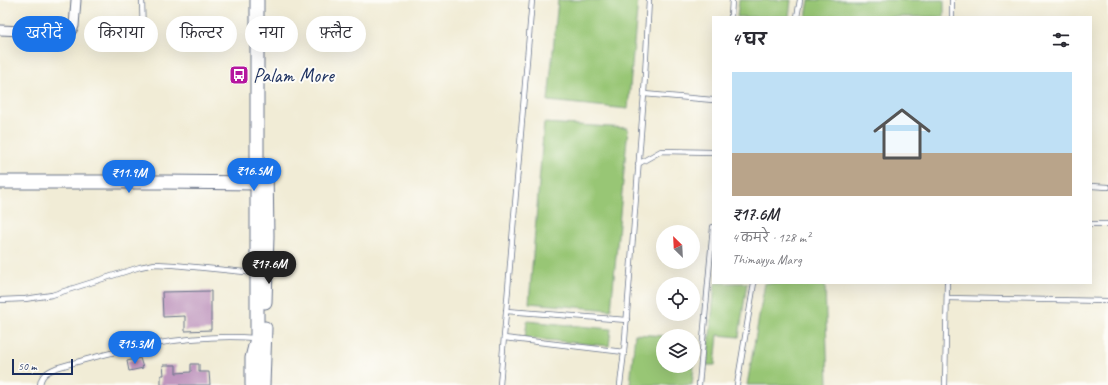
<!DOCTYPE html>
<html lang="hi">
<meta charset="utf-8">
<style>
:root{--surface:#fff;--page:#f2f2f3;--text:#2b2b33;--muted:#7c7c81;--line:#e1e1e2;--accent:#1a73e8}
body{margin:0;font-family:Caveat,"Playpen Sans Deva",sans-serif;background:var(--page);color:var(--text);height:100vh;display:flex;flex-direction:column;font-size:15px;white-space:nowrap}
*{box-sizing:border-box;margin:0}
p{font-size:13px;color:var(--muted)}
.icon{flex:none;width:22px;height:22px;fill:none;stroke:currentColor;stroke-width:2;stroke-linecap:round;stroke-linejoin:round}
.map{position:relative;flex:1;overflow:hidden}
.side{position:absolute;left:712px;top:16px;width:380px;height:268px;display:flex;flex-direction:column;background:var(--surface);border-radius:0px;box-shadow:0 4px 16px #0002}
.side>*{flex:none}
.banner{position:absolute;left:12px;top:16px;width:380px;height:36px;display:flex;gap:8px}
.needle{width:26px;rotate:336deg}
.buttons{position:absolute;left:656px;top:225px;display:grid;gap:8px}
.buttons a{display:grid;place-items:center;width:44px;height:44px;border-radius:50%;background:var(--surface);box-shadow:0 4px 16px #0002;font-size:20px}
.scale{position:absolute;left:12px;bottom:10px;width:61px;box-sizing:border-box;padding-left:4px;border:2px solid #1b2f5e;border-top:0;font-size:11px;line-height:14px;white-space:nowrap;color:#1b2f5e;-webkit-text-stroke:3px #fdfcf7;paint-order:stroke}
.price{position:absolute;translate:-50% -34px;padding:0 9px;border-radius:14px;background:var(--accent);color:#fff;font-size:13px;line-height:26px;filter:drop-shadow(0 1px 2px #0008)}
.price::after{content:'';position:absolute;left:50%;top:24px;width:12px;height:9px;margin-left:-6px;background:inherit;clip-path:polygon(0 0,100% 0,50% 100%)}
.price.on{background:#222;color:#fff}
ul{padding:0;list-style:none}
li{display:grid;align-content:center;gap:8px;height:212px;padding:0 20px}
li+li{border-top:1px solid var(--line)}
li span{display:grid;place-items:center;height:124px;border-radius:0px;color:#555}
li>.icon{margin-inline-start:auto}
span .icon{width:72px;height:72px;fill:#fffc;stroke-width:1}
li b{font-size:17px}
h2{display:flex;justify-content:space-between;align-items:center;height:48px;padding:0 20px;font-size:17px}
.tag{padding:0 14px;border-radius:18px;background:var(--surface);box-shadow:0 4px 16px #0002;font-size:14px;line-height:36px}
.tag.on{background:var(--accent);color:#fff}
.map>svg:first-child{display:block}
</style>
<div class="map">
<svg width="1108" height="385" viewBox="0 0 1108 385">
<rect width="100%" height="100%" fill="#fdfcf7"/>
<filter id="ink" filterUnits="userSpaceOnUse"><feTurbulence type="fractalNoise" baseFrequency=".025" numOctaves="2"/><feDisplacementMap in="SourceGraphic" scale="8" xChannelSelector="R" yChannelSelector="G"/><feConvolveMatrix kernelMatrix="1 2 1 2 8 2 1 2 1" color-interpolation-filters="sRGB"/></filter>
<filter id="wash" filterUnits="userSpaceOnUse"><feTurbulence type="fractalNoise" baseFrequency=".012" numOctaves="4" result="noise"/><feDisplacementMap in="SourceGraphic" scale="16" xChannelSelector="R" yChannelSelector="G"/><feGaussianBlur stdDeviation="0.9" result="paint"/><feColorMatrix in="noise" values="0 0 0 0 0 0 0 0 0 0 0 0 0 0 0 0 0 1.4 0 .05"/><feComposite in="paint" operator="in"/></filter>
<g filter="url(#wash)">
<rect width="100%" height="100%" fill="#f1ecd6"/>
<g fill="#98c674" stroke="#5a7a69">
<polygon points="558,0 638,0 628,109 548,101"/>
<polygon points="739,0 791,0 789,17 737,17"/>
<polygon points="809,0 944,0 944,17 806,17"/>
<polygon points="544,123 628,128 611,310 529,303"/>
<polygon points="715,283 747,283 739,337 718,335 715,365 707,365"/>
<polygon points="765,283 825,283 828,385 747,385"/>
<polygon points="527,321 611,329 609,346 525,338"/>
<polygon points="635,334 666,336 663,336 663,366 693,366 693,338 697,338 692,385 630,385"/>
</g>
<g id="blocks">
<g fill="#bf96be">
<polygon points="211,291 211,330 185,331 185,316 163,317 162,292"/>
<polygon points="140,358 143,368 129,371 127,361"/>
<polygon points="191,364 199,364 199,372 209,372 210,385 161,385 161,375 164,375 163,365 176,365 176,373 191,372"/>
</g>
</g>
</g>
<g filter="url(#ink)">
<use href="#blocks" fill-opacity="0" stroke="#667188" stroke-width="1"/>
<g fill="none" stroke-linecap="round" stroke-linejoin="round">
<defs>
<g id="lane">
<polyline points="142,0 143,37"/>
<polyline points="952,0 952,17"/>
<polyline points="731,17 732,0"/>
<polyline points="797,17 800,0"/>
<polyline points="644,94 713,100"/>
<polyline points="638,164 661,151 713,152"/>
<polyline points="1091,186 1108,187"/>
<polyline points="1091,224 1108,224"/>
<polyline points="947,298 1108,301"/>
<polyline points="0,300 25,299 52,295 140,267 155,264 174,265 255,273"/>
<polyline points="506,311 627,320"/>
<polyline points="504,338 624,352"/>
<path d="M40,385C41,375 47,372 56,368C120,349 187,333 255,338"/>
<polyline points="500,385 532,0"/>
<polyline points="620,385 624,352 644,94 649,0"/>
<polyline points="699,385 713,227"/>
<polyline points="737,385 754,283"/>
<polyline points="945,385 947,283"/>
</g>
<polyline id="street" points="0,30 68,33 72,30 74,26 76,0"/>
<g id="secondary">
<polyline points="0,182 163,182 257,183"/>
<polyline points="265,302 267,236 266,168"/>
<polyline points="252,385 252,358 257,338 257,0"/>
<polyline points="263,385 265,328"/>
</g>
</defs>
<use href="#lane" stroke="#667188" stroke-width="6"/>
<use href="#street" stroke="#667188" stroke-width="11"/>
<use href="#secondary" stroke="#667188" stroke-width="15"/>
<use href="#lane" stroke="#fff" stroke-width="4.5"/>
<use href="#street" stroke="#fff" stroke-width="9"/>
<use href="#secondary" stroke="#fff" stroke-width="13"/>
</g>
</g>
<defs>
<symbol id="bus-square" viewBox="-11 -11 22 22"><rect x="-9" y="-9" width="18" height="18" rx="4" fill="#b5179e" stroke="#fdfcf7"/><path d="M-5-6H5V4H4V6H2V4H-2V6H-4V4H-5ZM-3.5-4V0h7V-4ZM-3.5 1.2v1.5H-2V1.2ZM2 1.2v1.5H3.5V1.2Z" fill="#fff"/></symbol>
</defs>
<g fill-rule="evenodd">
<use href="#bus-square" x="228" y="64" width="22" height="22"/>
</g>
<g text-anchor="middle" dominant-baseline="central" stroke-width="4" stroke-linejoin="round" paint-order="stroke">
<g font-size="20" fill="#1b2f5e" stroke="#fdfcf7" text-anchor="start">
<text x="253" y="75">Palam More</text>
</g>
</g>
</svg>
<div class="buttons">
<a><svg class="needle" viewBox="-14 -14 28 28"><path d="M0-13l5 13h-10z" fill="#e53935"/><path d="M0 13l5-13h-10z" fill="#7c7c81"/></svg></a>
<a><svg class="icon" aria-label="locate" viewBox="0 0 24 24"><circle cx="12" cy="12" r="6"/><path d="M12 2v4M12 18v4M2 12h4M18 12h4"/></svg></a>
<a><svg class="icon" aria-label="layers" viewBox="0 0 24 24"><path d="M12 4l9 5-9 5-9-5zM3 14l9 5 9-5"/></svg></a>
</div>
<div class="scale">50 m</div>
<b class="price" style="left:254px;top:192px">₹16.5M</b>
<b class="price" style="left:129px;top:194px">₹11.9M</b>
<b class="price on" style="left:269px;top:285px">₹17.6M</b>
<b class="price" style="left:135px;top:365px">₹15.3M</b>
<div class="banner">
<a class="tag on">खरीदें</a>
<a class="tag">किराया</a>
<a class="tag">फ़िल्टर</a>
<a class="tag">नया</a>
<a class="tag">फ़्लैट</a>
</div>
<section class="side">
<h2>4 घर<svg class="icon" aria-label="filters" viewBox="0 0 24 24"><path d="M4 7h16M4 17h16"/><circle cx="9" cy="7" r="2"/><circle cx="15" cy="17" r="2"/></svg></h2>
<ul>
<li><span style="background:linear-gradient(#bfe0f5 65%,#b9a48a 0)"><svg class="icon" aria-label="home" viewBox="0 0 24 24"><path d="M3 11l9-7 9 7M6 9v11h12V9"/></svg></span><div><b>₹17.6M</b><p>4 कमरे · 128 m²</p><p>Thimayya Marg</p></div></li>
</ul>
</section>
</div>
